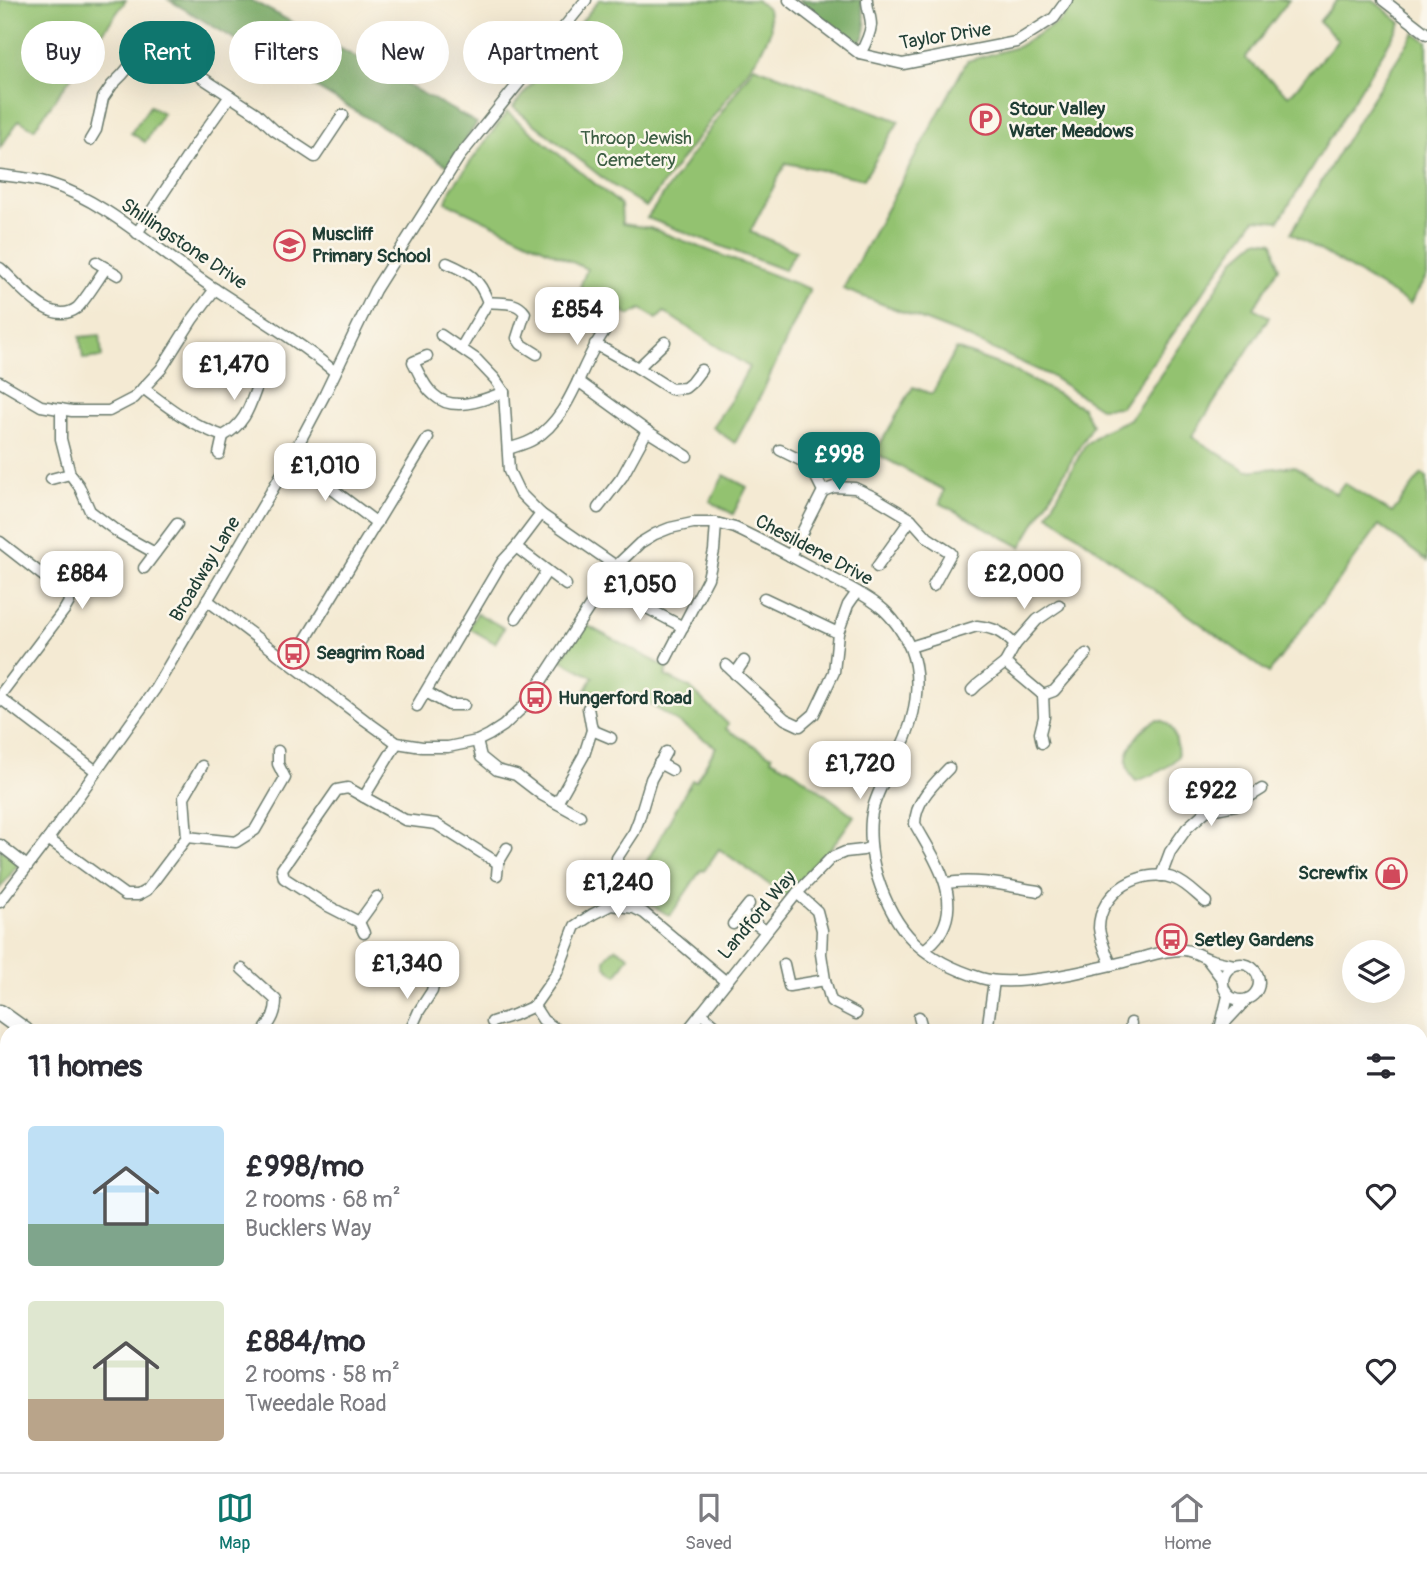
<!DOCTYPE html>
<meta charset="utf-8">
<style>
:root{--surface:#fff;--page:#f2f2f3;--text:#2b2b33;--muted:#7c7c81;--line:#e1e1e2;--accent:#0f766e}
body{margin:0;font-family:Pangolin,sans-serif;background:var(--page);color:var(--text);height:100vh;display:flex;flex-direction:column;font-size:26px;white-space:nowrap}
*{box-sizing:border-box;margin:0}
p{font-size:23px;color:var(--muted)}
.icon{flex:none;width:38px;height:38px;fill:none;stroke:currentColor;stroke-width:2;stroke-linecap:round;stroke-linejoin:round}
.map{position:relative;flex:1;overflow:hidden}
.side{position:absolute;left:0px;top:1024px;width:1428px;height:450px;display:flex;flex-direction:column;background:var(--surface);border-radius:21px 21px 0 0;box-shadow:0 7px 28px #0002}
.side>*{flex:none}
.guide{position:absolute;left:21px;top:21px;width:700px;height:63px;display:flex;gap:14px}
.fabs{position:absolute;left:1342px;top:940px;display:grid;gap:14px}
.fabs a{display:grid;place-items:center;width:63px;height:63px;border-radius:50%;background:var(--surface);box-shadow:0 7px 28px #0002;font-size:35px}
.price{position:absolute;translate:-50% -60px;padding:0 16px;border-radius:14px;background:#fff;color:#222;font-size:23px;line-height:46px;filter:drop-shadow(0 2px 4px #0008)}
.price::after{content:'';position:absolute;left:50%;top:42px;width:21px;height:16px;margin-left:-10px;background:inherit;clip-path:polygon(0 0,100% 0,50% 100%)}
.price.selected{background:var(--accent);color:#fff}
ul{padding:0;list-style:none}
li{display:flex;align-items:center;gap:21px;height:175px;padding:0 28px}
li span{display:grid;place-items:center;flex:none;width:196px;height:140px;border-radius:7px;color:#555}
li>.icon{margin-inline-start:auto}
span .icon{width:84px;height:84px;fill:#fffc;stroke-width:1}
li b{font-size:30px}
h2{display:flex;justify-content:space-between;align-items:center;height:84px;padding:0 28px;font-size:30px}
.chip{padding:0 24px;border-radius:32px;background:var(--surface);box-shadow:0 7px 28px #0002;font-size:24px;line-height:63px}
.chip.selected{background:var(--accent);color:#fff}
.tabs{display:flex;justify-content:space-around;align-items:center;height:98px;border-top:2px solid var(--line);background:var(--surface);font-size:19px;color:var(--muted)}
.tabs a{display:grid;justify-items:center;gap:4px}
.tabs .selected{color:var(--accent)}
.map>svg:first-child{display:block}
</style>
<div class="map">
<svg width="1427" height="1472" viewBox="0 0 1427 1472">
<rect width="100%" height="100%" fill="#fbf7ec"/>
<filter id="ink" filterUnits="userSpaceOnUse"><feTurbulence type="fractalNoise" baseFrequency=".0143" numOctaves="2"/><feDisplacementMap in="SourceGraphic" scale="14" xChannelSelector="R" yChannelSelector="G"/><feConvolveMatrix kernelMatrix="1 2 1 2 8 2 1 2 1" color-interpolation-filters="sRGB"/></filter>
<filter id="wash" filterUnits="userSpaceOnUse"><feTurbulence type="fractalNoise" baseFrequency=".00686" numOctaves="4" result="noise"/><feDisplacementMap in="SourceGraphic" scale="28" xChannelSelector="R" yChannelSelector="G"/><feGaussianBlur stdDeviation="1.57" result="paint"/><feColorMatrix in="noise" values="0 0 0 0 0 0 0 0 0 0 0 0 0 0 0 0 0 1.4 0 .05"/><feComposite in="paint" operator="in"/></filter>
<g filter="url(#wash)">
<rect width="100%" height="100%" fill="#f4ead3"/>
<g fill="#93c270" stroke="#598052" stroke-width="2">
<polygon points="0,0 126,0 34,129 19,120 0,148"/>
<polygon points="599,0 756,0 768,9 771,30 759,55 646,207 609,183 513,107"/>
<polygon points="1074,0 1289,0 1245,58 1289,96 1338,40 1319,22 1337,0 1373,0 1401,23 1279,221 1255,219 1121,407 1100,408 1049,375 962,335 843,289 967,61 1017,47 1060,21"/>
<polygon points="1414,33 1427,41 1427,276 1410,304 1291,233 1361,115"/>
<polygon points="754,66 899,121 864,179 786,163 750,232 796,251 784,270 647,218"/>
<polygon points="150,106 163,113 145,142 131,133"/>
<polygon points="507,112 621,205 622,224 650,228 810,289 761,395 735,443 712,427 731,400 749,367 664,312 657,319 641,309 630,315 580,287 587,269 446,202 451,189"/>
<path d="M1257,240L1273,242L1279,268L1254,308L1269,317L1192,437L1247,471L1295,466L1336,494L1344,483L1392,513L1422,474L1427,478V561L1379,525C1344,575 1305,623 1269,673L1048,514L1085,445L1101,432L1130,419L1188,335L1234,260Z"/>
<polygon points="100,335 102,357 83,359 80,337"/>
<polygon points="956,349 1009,368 1082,407 1092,425 1021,547 940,503 944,490 875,453 913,387 932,394"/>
<polygon points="724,475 747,487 733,514 710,501"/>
<polygon points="477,613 504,628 495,643 469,628"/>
<polygon points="584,624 668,668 665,676 689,687 728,724 726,729 772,756 771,759 794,771 854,816 832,847 817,860 787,897 719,849 704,871 701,870 670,916 630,892 692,780 696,781 716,747 634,694 628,705 608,694 601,705 584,694 593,677 561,660"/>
<path d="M1156,720C1174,719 1177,741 1178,756C1169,769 1151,776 1136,781C1114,761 1136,732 1156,720Z"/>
<polygon points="0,849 18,862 17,866 0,888"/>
<path d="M616,948L629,956L617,975C601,966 601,959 616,948Z"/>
<polygon points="7,1381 7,1466 321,1466 326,1472 0,1472 0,1393"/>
</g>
<g fill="#76a862" stroke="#4a724b" stroke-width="2">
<polygon points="169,0 251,0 477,123 448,166"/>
<path d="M799,0H861C862,17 873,30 857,45L832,28Z"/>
</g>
</g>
<g filter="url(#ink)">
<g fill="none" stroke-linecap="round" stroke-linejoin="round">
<defs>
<g id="street">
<polyline points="789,0 860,54 903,64 1016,42 1054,18 1067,0"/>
<polyline points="1383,0 1427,34"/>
<path d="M860,54C865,45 870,35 871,25C871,16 867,9 867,0"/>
<polyline points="90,140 96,130 103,98 112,85 122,75 149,43 256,113 274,130 315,157 343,115"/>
<path d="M0,175C16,177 32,178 48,183C108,201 163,256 215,289C256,316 298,341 335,372"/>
<polyline points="137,233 195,145 230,96"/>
<polyline points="96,262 118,275"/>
<path d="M447,263C470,273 479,278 488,302C502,304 516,300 525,313L517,338L521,344L537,354"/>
<path d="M0,268C18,283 50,328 77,308C84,302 100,276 106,268"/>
<polyline points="441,335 476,359 495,379 504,392 509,471 519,492 541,514 616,566"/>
<polyline points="595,344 638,368 671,389 685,388 691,383 701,370"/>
<polyline points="461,348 488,302"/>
<path d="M427,356L413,362C419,373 424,387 434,395C453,413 484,400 504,392"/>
<polyline points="638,368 665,342"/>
<polyline points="578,381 647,431 687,456"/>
<polyline points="0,382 41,406 72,411 109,411 134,398 161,369 192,320 215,289"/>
<path d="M143,388C169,408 191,425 223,436C247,423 250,404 259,381"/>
<polyline points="61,409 61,439 70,474 79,486 90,511 119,533 155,553"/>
<path d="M508,449C516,446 526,444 534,439C572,416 580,364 605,330"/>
<polyline points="780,450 810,465 823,491 790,556"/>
<polyline points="219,454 223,436"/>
<polyline points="291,458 377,523"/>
<polyline points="51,479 70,474"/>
<polyline points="823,491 834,487 855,488 874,497 911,519 928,538 951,553 933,586"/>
<polyline points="598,508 622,477 647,431"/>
<polyline points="0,542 68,595 69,602 65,609 0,695"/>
<polyline points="516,547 566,585"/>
<polyline points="877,567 911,519"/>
<polyline points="144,568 177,524"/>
<polyline points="653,595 647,608 683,627"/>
<polyline points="764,598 838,633"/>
<path d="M207,600L365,720L397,743L422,747H448L477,741L489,735L503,726L523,707L540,683L616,566L640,543L655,534L670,528L693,523H716L735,528C765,542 794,558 824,574C842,584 863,593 879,606C892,616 904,633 910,648C923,681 915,719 900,750C890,769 879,787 873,808C868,827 871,857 877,876C895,933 923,960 981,978C1017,989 1094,969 1132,960C1149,956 1167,949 1184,950C1194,951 1200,956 1209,959C1217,962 1226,963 1234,965"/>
<polyline points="516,618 547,571"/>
<polyline points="1015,645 1037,620 1059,605"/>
<polyline points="301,647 428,438"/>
<path d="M910,647L977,626C995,628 1002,632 1015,645L1005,663L1043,695L1044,717L1040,733L1042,743"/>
<polyline points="666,659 708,578 714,551 716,523"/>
<polyline points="726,665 785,719 800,726 814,714 834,672 838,633 848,605 857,592"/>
<polyline points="735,674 744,661"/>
<polyline points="972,690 977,685 1005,663"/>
<polyline points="426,692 449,705 464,705"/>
<polyline points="1043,695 1054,691 1086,654"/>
<polyline points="0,698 96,771"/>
<polyline points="417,706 502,562 516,547 541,514"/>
<polyline points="592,730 611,738"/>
<polyline points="477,741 481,757 497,770 516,775 542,795 580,816"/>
<polyline points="659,763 672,770"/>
<polyline points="364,797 397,743"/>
<polyline points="557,803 584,755 592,730 588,708"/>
<polyline points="187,837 236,842 255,830 285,778 278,764 278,751"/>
<polyline points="187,837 184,797 202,766"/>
<polyline points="48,839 125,895 138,895 147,890 187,837"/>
<polyline points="0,845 27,866"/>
<polyline points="497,875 498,863 507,848"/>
<polyline points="1161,876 1170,852 1187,828 1206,811 1236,805 1262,789"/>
<path d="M946,883C977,878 1008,886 1038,891"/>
<polyline points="797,893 817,911 822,930 821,954 825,980 831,1001 856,1014"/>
<polyline points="0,902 48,839 155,689 291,458 325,394 375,290 459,157 586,0"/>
<polyline points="621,905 616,891 617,858 634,832 639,819 651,779 666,752"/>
<polyline points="741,914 766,931"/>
<polyline points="359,922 377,897"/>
<polyline points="733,924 749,904"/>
<polyline points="364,933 359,922 326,905 284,878 282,869 337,790 348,788 405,820 436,824 498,863"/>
<path d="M924,950C929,946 935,941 939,935C964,898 933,857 915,824C915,801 934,784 949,768"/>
<polyline points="387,957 434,981"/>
<polyline points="1207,959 1223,980"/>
<circle cx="1241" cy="982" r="18"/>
<polyline points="784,964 789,986 825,980"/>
<path d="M1111,965C1107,954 1100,940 1099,928C1099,892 1142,866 1175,879C1186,883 1197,895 1206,902"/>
<path d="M242,969L276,1000C276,1013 272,1020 264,1031"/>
<polyline points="534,1006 543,1020 559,1031"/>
<polyline points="701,1013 722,1031"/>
<polyline points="919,1017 923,1031"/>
<polyline points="492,1022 514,1015 534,1006 557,973 575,926 593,914 611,905 634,908 644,913 725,981"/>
<polyline points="1221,1025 1228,996"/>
<polyline points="410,1031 419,1011 432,991 434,981 448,956"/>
<polyline points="687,1031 797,893 831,858 845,852 863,850 871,847"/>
<polyline points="987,1031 994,981"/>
<polyline points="1130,1031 1131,1023"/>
<polyline points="1217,1031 1246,1000"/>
<polyline points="0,1257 7,1244"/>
<polyline points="920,1466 944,1467"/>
<polyline points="983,1472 989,1466"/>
<polyline points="1011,1472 1013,1466"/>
<polyline points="1241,1472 1242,1466"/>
<polyline points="1327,1472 1327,1466"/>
</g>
<g id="secondary">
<polyline points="600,1472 602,1466"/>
<polyline points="614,1472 616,1466"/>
</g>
<g id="primary">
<polyline points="0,1013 25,1031"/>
<polyline points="1421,1445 1427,1445"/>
<polyline points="1421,1458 1427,1459"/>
<polyline points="812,1466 829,1472"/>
<polyline points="1023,1472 1069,1466"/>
<polyline points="1122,1472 1154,1466"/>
</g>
</defs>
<use href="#street" stroke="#6a7a6c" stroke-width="13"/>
<use href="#secondary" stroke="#6a7a6c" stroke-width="18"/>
<use href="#primary" stroke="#6a7a6c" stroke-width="19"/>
<use href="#street" stroke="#fff" stroke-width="10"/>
<use href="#secondary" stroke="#fff" stroke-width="14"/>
<use href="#primary" stroke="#fff" stroke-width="16"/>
</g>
</g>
<defs>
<symbol id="parking-ring" viewBox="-11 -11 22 22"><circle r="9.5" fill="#fbf7ec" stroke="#d1495b" stroke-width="1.5"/><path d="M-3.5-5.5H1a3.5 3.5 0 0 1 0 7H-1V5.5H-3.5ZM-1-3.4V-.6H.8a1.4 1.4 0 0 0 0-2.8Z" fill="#d1495b"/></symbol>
<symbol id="school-ring" viewBox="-11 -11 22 22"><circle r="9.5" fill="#fbf7ec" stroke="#d1495b" stroke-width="1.5"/><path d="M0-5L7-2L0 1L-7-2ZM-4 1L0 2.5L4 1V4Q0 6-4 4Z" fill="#d1495b"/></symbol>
<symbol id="bus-ring" viewBox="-11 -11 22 22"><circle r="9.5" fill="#fbf7ec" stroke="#d1495b" stroke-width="1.5"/><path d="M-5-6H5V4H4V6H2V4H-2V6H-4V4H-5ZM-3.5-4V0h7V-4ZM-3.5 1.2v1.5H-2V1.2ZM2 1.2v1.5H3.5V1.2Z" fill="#d1495b"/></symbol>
<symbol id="shop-ring" viewBox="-11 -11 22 22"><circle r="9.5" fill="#fbf7ec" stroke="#d1495b" stroke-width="1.5"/><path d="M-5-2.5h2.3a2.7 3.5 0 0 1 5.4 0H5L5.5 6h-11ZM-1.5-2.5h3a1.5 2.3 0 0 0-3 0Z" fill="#d1495b"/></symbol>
</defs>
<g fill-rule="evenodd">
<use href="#parking-ring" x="968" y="102" width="35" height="35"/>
<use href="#school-ring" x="272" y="228" width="35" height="35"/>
<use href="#bus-ring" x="276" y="636" width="35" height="35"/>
<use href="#bus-ring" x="518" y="680" width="35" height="35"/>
<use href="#shop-ring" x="1374" y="856" width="35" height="35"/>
<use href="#bus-ring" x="1154" y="922" width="35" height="35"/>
</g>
<g text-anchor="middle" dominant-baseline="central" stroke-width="5" stroke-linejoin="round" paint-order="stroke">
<g font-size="19" fill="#1f3d34" stroke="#fbf7ec">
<text transform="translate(945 36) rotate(-9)">Taylor Drive</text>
<text transform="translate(184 244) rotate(34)">Shillingstone Drive</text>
<text transform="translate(814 550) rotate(28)">Chesildene Drive</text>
<text transform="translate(205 569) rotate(-59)">Broadway Lane</text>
<text transform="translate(757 915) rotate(-50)">Landford Way</text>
</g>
<g font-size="19" font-weight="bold" fill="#1f3d34" stroke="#fbf7ec" text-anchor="start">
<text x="1009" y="109">Stour Valley<tspan x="1009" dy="22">Water Meadows</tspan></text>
<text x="312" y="234">Muscliff<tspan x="312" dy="22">Primary School</tspan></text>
<text x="316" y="653">Seagrim Road</text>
<text x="558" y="698">Hungerford Road</text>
<text x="1368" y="873" text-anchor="end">Screwfix</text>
<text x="1194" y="940">Setley Gardens</text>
</g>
<g font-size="19" fill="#3c5e43" stroke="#fbf7ec">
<text x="636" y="138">Throop Jewish<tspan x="636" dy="22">Cemetery</tspan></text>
</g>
</g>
</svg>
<div class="fabs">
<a><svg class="icon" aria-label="layers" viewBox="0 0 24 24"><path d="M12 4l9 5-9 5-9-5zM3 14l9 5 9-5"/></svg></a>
</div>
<b class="price" style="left:577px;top:347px">£854</b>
<b class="price" style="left:234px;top:402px">£1,470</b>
<b class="price selected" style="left:839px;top:492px">£998</b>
<b class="price" style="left:325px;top:503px">£1,010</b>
<b class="price" style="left:82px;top:611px">£884</b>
<b class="price" style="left:1024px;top:611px">£2,000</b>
<b class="price" style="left:640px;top:622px">£1,050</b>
<b class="price" style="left:860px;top:801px">£1,720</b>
<b class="price" style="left:1211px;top:828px">£922</b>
<b class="price" style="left:618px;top:920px">£1,240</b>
<b class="price" style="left:407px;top:1001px">£1,340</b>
<div class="guide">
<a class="chip">Buy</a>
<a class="chip selected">Rent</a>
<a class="chip">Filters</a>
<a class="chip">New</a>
<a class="chip">Apartment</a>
</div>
<section class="side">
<h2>11 homes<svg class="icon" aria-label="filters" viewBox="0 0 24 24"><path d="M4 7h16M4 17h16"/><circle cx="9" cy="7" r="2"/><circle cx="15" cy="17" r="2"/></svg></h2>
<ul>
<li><span style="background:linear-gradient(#bfe0f5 70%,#7fa58c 0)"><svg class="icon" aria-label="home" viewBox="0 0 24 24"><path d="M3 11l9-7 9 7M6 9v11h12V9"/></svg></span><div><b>£998/mo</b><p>2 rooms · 68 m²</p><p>Bucklers Way</p></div><svg class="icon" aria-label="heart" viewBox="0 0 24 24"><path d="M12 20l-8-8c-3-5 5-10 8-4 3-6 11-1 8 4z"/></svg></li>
<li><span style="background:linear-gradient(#dfe7d0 70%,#b9a48a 0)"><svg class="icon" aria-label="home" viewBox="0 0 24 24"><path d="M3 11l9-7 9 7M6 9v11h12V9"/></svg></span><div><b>£884/mo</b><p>2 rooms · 58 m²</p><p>Tweedale Road</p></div><svg class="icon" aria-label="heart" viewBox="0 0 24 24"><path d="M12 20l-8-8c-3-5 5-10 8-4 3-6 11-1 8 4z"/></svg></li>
</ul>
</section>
</div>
<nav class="tabs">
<a class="selected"><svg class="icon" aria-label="map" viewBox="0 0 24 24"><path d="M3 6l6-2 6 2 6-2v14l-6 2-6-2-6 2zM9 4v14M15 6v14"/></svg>Map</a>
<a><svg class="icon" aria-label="saved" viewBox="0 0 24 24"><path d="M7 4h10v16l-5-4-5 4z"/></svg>Saved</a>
<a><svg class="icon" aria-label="home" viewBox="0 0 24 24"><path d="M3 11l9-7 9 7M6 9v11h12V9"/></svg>Home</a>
</nav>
